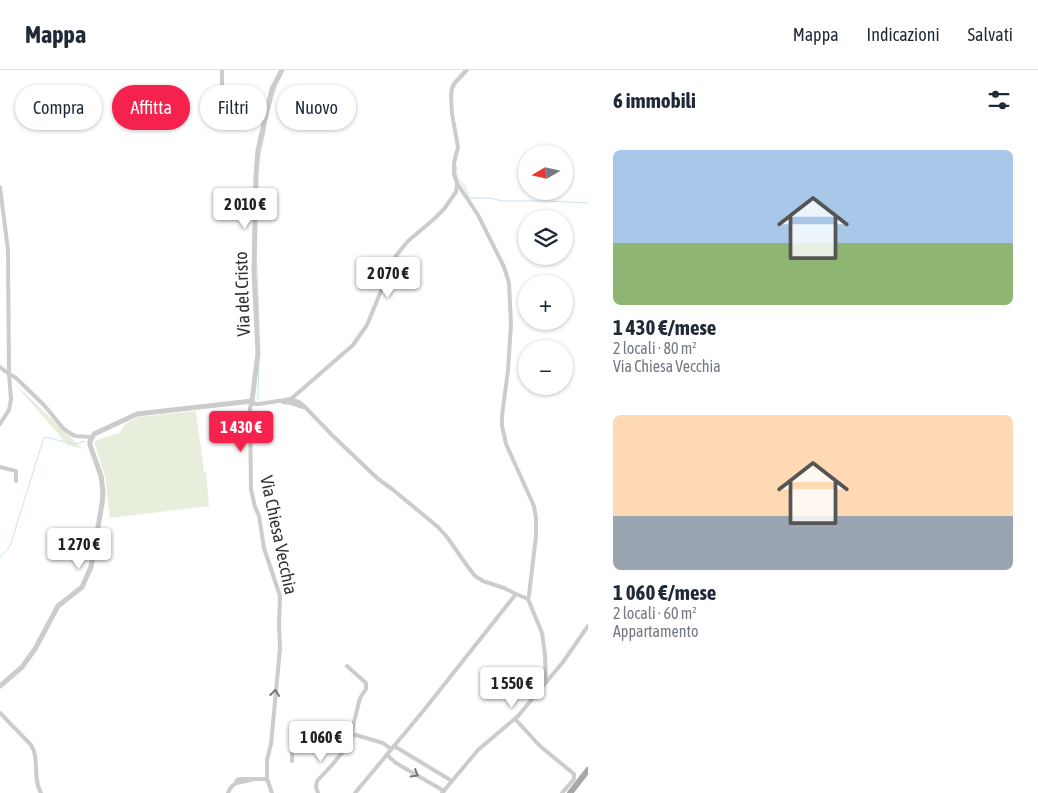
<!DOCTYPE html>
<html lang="it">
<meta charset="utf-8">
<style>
:root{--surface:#fff;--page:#f6f6f7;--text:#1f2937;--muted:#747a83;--line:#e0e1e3;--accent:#f6224e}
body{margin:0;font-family:"Asap Condensed",sans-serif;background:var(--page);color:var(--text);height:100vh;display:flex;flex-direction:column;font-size:19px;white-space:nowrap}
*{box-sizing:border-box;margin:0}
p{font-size:16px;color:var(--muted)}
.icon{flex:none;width:28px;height:28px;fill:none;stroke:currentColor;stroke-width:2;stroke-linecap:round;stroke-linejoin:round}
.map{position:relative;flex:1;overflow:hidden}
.panel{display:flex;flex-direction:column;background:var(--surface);width:450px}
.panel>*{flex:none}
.banner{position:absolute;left:15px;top:15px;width:475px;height:45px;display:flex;gap:10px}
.needle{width:32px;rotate:261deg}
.buttons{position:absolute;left:518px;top:75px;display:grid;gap:10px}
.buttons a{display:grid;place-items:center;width:55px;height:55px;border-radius:50%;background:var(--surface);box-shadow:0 1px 4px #0004;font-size:25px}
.price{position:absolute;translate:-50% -42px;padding:0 11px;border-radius:5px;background:#fff;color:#222;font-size:16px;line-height:32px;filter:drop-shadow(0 1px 2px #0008)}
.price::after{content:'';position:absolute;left:50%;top:30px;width:15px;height:11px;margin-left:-8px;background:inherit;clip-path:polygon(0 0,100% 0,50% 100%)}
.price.current{background:var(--accent);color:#fff}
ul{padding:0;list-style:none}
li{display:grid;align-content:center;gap:10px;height:265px;padding:0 25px}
li span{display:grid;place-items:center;height:155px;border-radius:8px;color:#555}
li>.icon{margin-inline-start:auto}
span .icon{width:90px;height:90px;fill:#fffc;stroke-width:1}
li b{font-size:21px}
h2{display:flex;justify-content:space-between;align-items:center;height:60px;padding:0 25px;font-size:21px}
.tag{padding:0 18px;border-radius:22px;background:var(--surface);box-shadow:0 1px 4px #0004;font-size:18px;line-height:45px}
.tag.current{background:var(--accent);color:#fff}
header{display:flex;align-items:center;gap:30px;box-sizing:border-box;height:70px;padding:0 25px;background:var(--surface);border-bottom:1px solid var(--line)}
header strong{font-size:24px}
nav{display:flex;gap:28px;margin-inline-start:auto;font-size:18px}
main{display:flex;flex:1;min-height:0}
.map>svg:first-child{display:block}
</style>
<header>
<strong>Mappa</strong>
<nav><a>Mappa</a><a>Indicazioni</a><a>Salvati</a></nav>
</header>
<main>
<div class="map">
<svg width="588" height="723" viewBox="0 0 588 723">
<rect width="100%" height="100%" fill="#fff"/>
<g fill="#e8eedc">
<polygon points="13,312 83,379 68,375"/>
<polygon points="196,341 204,402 206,402 209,436 110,448 105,407 94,371 119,363 125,354 138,347"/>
</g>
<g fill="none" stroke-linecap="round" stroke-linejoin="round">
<g stroke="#c6e5ef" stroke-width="1">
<polyline points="450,23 452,13 464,0"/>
<polyline points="270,37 276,17"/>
<polyline points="260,86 266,56"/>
<polyline points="456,95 458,110 462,113 470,128 490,128 502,131 547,131 588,133"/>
<polyline points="258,133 258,122"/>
<polyline points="257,195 259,256"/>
<polyline points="258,329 259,292"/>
<polyline points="0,487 10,476 44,367 75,374 85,371"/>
</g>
<g stroke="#ccc" stroke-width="4">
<polyline points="222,0 222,32 225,36 266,48"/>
<polyline points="467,0 455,13 452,18 451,26 452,44 458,77 454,93 454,104 457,113 478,145 504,197 509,213 511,254 508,300 502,346 502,356 506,374 534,436 536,448 536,466 529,525 528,529 542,563 545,585 546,612"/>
<polyline points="0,117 8,180 9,304 11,329 9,340 0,354"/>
<polyline points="0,297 9,304 15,307 44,335 63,358 68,362 75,366 91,367"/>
<polyline points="291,329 353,275 367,255 395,187 408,171 433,150 444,139 456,122 457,114"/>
<polyline points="283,332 291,333 303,337"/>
<polyline points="0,397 16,401 16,411"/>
<path d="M0,643L31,675C40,688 32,708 41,723"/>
<polyline points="515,649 540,676 574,704 574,709 562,723"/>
<polyline points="293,672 317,671 344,666 356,665 383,673 391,679"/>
<polyline points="394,676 452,711"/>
<polyline points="387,685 396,693 444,721"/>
<polyline points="292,691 293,654"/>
<polyline points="236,713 251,710"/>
<polyline points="228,723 231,717 236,713 237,710 239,709 267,709"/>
<polyline points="272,723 267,709 267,690 271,674 280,579 279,554 280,526 264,478 259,446 255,437 251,419 250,338 252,331 255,334 259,334 291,329 299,332 305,337 332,365 378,409 392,419 438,457 447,467 468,497 475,506 483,511 504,518 516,524"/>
<polyline points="318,723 316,717 317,711 332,695 351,672 353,656 360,628 366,619 366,614 365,612 347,596"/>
<polyline points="355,723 424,640 516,524 528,529"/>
<polyline points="442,723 478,680 518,646 563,592 588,556"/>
</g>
<polyline stroke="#ccc" stroke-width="5" points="0,616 22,597 35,579 58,536 82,517 91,497 102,434 103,422 101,406 90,375 90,371 94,364 137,344 252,331 258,283 254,202 256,105 258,80 272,19 282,0"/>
<polyline stroke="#a7a7a7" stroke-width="6" points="570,723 588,700"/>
</g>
<defs><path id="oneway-chevron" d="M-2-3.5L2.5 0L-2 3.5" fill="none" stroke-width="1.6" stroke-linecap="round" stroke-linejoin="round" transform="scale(1.25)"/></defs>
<g stroke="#767676">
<use href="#oneway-chevron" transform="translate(275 623) rotate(-83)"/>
<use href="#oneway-chevron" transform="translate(415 704) rotate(31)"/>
</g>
<g text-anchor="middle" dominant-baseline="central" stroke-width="5" stroke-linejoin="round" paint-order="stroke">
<g font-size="18" fill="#2f2f2f" stroke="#fff">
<text transform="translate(242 224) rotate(-92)">Via del Cristo</text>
<text transform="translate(279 465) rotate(78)">Via Chiesa Vecchia</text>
</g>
</g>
</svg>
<div class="buttons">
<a><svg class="needle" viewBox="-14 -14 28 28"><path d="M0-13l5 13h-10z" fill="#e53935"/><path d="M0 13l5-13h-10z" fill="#747a83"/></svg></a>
<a><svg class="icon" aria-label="layers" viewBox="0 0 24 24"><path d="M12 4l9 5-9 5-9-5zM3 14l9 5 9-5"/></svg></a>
<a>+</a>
<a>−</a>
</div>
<b class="price" style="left:245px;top:160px">2 010 €</b>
<b class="price" style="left:388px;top:229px">2 070 €</b>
<b class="price current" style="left:241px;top:383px">1 430 €</b>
<b class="price" style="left:79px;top:500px">1 270 €</b>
<b class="price" style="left:512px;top:639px">1 550 €</b>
<b class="price" style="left:321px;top:693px">1 060 €</b>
<div class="banner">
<a class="tag">Compra</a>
<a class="tag current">Affitta</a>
<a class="tag">Filtri</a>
<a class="tag">Nuovo</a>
</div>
</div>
<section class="panel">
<h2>6 immobili<svg class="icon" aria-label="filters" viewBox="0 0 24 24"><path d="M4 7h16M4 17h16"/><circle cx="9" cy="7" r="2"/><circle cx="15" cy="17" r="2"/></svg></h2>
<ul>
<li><span style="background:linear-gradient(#a9c7e8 60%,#8fb573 0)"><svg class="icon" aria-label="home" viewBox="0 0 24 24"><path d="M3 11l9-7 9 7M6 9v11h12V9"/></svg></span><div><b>1 430 €/mese</b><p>2 locali · 80 m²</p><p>Via Chiesa Vecchia</p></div></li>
<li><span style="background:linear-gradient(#ffd9b3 65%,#9aa5b1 0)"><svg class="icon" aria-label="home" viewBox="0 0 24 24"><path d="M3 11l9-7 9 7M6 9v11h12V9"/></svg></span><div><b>1 060 €/mese</b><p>2 locali · 60 m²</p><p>Appartamento</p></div></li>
</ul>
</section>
</main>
